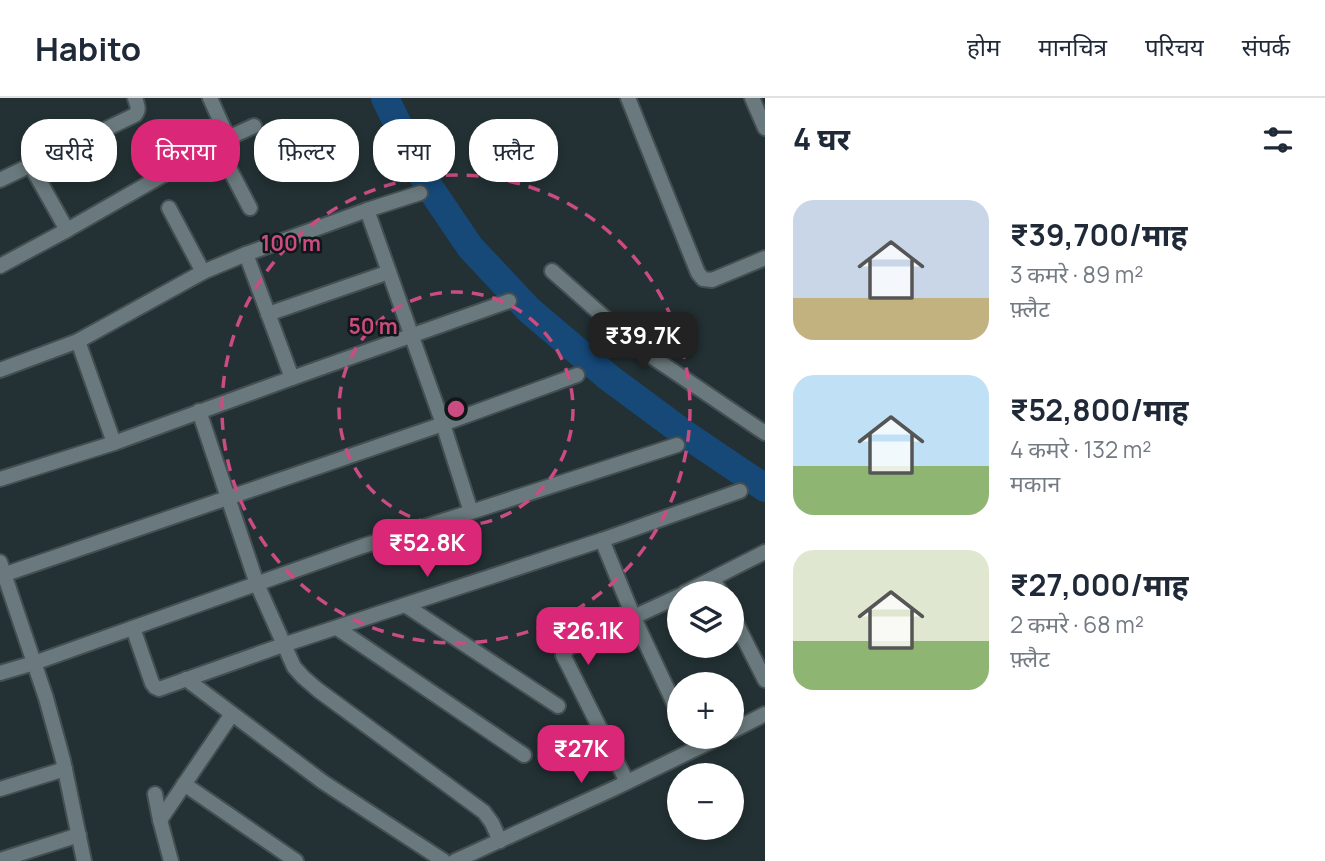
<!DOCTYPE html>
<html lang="hi">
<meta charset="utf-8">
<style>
:root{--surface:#fff;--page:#f2f2f3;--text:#1f2937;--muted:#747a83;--line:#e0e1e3;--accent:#db2777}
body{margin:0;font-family:Manrope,"Noto Sans Devanagari",sans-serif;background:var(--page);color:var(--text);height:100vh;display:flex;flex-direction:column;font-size:26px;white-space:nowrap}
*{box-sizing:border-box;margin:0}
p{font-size:23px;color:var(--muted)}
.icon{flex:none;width:38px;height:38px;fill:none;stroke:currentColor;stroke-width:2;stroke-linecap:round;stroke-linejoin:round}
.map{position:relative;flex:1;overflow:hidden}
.drawer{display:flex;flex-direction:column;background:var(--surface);width:560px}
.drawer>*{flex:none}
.banner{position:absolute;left:21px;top:21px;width:639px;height:63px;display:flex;gap:14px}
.buttons{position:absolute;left:667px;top:483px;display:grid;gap:14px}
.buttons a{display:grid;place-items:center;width:77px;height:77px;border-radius:50%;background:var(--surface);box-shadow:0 4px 10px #0003;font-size:35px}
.price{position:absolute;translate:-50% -60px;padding:0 16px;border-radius:14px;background:var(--accent);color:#fff;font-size:23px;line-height:46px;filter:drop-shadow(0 2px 4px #0008)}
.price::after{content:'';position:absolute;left:50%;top:42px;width:21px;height:16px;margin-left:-10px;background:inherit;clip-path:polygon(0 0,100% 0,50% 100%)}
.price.current{background:#222;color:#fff}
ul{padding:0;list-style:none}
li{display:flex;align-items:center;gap:21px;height:175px;padding:0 28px}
li span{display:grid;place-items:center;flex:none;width:196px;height:140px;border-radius:21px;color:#555}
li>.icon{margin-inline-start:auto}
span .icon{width:84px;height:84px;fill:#fffc;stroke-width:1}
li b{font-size:30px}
h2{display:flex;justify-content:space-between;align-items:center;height:84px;padding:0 28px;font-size:30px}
.pill{padding:0 24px;border-radius:28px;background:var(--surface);box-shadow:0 4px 10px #0003;font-size:24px;line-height:63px}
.pill.current{background:var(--accent);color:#fff}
header{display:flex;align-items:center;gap:42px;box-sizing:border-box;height:98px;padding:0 35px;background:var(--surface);border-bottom:2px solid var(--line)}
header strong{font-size:33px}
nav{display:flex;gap:38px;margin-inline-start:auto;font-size:24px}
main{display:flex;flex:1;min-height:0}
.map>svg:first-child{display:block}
</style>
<header>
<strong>Habito</strong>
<nav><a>होम</a><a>मानचित्र</a><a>परिचय</a><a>संपर्क</a></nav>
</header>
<main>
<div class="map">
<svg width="765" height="763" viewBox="0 0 765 763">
<rect width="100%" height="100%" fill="#233134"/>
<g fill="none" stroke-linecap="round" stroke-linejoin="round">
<polyline stroke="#164878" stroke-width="28" points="385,0 426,84 470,149 529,212 608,279 685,336 765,390"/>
<defs>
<g id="street">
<polyline points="210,0 228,40"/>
<polyline points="628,0 698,175 703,181 712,182 765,160"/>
<polyline points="752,0 765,30"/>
<polyline points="217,47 250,110"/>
<polyline points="31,68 67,132"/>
<path d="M0,82L135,17C140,11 137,7 135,0"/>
<polyline points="169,110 203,174"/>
<polyline points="367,112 443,326 471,414"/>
<polyline points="246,156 292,280"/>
<polyline points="0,168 67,132 228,40 254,28"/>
<polyline points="552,173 639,250 765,335"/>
<polyline points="268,216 389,174"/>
<polyline points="78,243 114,345"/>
<polyline points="0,272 78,243 203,174 246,156 367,112 420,95"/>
<polyline points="199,313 257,486 294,569 303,579 318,592 484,714 492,725 500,743"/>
<polyline points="0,381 114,345 292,280 509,203"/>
<polyline points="602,442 634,520 679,616"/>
<polyline points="0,464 46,600 63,662 84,763"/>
<polyline points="0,478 443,326 577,277"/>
<polyline points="713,481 721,495"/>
<polyline points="684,495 765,454"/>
<polyline points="405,507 558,608"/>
<polyline points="732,517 765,582"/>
<polyline points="133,530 152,585 155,589 159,591 283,547 602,442 740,393"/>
<polyline points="337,530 524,657"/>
<polyline points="0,575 34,565 363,448 471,414 677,347"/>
<polyline points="186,581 323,684 444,763"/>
<polyline points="732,633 765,616"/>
<polyline points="627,684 563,557 569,549 679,498"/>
<polyline points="184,686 296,763"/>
<polyline points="0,691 65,671"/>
<polyline points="155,696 160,722 171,763"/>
<polyline points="160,722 232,616"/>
<polyline points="0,762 79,737"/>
<polyline points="455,763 615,690 720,639"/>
</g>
</defs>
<use href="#street" stroke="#444f52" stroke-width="18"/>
<use href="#street" stroke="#6a797d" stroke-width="14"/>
</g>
<g fill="none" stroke="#ca4c80" stroke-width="3.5" stroke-dasharray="12 9">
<circle cx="456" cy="311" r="117"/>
<circle cx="456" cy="311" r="234"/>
</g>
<circle cx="456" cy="311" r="10" fill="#ca4c80" stroke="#111719" stroke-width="3.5"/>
<g font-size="21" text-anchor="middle" font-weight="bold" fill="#ca4c80" stroke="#111719" stroke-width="5" stroke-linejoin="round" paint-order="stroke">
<text x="291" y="153">100 m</text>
<text x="373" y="236">50 m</text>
</g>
</svg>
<div class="buttons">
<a><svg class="icon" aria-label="layers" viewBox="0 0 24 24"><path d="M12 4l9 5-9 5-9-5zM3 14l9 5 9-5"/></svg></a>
<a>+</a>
<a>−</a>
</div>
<b class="price current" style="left:643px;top:274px">₹39.7K</b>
<b class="price" style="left:427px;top:481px">₹52.8K</b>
<b class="price" style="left:588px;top:569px">₹26.1K</b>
<b class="price" style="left:581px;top:687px">₹27K</b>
<div class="banner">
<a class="pill">खरीदें</a>
<a class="pill current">किराया</a>
<a class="pill">फ़िल्टर</a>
<a class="pill">नया</a>
<a class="pill">फ़्लैट</a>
</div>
</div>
<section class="drawer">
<h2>4 घर<svg class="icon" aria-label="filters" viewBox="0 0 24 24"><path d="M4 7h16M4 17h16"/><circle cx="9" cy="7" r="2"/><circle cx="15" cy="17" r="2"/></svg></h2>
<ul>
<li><span style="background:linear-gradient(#c9d6e8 70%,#c2b280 0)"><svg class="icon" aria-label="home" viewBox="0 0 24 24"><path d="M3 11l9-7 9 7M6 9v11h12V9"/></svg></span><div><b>₹39,700/माह</b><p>3 कमरे · 89 m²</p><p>फ़्लैट</p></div></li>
<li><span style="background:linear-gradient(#bfe0f5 65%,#8fb573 0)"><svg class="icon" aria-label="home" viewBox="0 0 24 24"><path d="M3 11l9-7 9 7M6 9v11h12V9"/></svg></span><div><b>₹52,800/माह</b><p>4 कमरे · 132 m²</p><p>मकान</p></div></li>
<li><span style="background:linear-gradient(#dfe7d0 65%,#8fb573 0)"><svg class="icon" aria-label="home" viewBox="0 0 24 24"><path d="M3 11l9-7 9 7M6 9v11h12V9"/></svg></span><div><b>₹27,000/माह</b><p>2 कमरे · 68 m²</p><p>फ़्लैट</p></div></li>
</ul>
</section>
</main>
